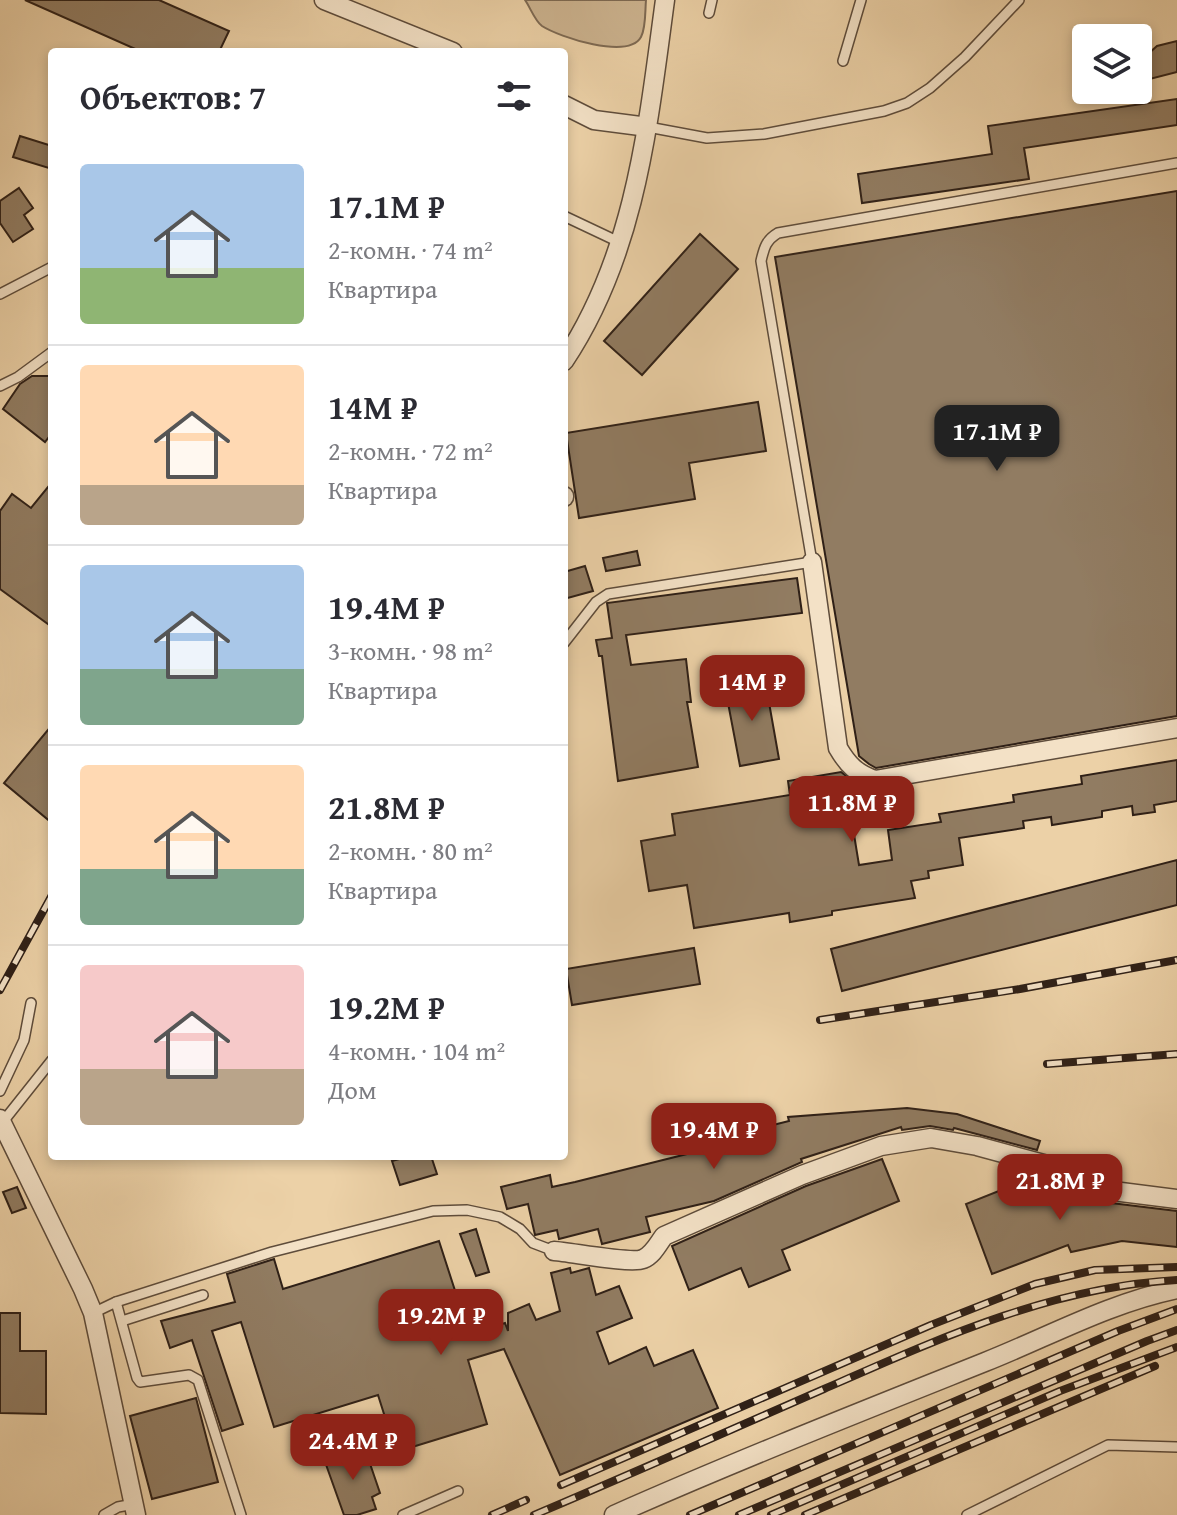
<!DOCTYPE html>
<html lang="ru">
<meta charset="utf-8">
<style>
:root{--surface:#fff;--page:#f7f7f7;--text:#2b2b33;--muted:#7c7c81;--line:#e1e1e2;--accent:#8f2418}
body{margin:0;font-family:"Gentium Book Plus",serif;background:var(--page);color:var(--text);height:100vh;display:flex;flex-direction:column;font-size:30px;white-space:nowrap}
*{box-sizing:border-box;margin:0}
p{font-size:26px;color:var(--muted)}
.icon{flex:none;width:44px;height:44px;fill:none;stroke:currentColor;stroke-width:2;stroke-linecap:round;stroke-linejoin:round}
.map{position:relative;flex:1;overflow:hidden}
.sheet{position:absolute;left:48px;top:48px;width:520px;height:1112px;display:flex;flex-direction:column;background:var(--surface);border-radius:8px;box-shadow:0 4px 12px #0003}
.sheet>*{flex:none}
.tools{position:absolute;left:1072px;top:24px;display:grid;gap:16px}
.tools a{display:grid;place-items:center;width:80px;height:80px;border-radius:8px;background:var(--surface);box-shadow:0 4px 12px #0003;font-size:40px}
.price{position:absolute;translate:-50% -68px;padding:0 18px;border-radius:16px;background:var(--accent);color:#fff;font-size:26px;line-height:52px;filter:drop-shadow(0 2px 4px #0008)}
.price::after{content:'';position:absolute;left:50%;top:48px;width:24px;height:18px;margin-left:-12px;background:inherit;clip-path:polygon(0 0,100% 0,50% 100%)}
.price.selected{background:#222;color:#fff}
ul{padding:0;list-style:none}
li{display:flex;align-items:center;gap:24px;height:200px;padding:0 32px}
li+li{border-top:2px solid var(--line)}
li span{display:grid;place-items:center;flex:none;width:224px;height:160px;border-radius:8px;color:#555}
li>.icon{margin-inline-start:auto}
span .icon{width:96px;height:96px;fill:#fffc;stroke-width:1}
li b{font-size:34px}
h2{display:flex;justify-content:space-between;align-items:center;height:96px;padding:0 32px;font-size:34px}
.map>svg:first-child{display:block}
</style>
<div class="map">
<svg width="1177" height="1515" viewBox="0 0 1177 1515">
<rect width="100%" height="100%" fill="#ecd1a7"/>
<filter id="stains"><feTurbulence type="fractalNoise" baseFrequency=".0025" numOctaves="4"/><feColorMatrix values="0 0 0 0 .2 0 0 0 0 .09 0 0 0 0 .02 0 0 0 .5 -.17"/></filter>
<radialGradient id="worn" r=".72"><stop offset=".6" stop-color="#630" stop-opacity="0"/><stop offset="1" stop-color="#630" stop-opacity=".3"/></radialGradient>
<path fill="#ccb38f" stroke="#7e6a53" stroke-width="2" d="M525,0H646C645,11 646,28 641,37C628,60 559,37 542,26C535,21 530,7 525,0Z"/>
<g fill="#917c62" stroke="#2f2017" stroke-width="2">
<polygon points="25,0 159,0 229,31 219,52 142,52"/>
<polygon points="1177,41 1177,72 1138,82 1138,63 1157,46"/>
<polygon points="1177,99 1177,125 1024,148 1029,179 862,203 858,174 992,154 988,126"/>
<polygon points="20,136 52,146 52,169 13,157"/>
<polygon points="19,188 33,208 24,215 33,229 13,242 0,223 0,201"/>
<polygon points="1177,191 1177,716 876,768 869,764 859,756 775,257"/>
<polygon points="700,234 738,269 642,375 604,341"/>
<polygon points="32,376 52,376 52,433 45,442 3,409 20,384"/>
<polygon points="758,402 766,451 689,463 695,499 579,518 566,433"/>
<polygon points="52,482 52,627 0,589 0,511 12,494 31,508"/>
<polygon points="637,551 640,565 606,571 603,558"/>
<polygon points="585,566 593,591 564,599 564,572"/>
<polygon points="797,578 802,613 626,635 631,665 686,659 691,702 687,702 698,767 618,781 602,656 599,656 596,640 612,638 607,603"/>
<polygon points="765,680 779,759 740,766 725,687"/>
<polygon points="52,725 52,823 4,783"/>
<polygon points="1177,760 1177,801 1154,805 1155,812 1133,815 1132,806 1102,811 1102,817 1052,825 1051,817 1023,821 1024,828 959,838 963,865 928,871 929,878 911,881 915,898 832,911 832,915 790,922 789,913 694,928 687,885 649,891 641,841 675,835 672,814 790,795 788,781 841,772 862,788 864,802 849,804 859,865 892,860 888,830 941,822 939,814 1014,802 1013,795 1082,784 1081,776"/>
<polygon points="1177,860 1177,905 842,991 831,949"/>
<polygon points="694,948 700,984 572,1005 566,969"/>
<polygon points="907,1108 957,1114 1040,1141 1037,1150 954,1128 953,1130 930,1126 902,1130 901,1127 801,1159 802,1162 714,1201 646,1217 650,1232 602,1244 598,1229 559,1239 557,1230 535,1235 528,1204 507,1209 501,1187 550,1175 552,1187 575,1182 735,1142 733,1135 789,1121 788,1117"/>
<polygon points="410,1156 431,1156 437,1174 400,1185 392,1161"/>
<polygon points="882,1159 899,1201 782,1250 790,1270 749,1287 741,1268 689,1290 672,1246 806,1186"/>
<polygon points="1039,1175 1111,1203 1177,1211 1177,1247 1122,1241 1071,1252 1068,1245 992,1274 966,1204"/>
<polygon points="17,1187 26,1208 12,1213 3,1192"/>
<polygon points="476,1229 489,1272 476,1276 460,1234"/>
<polygon points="439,1241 469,1334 505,1323 508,1331 508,1313 529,1304 536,1320 560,1311 551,1273 570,1268 571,1273 589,1268 596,1295 619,1286 632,1318 597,1332 609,1364 646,1347 654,1366 693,1350 718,1408 560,1475 504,1349 468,1360 487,1424 396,1452 378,1395 274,1427 241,1322 212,1331 243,1424 222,1431 192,1340 170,1348 161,1321 235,1302 227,1274 274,1259 283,1289"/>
<polygon points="0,1313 20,1313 20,1351 46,1351 46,1414 0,1413"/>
<polygon points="196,1398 218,1482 152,1499 130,1416"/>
<polygon points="352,1450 354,1456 366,1452 380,1493 372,1497 376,1509 357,1515 344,1515 324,1459"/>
</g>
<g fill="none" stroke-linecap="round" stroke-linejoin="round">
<defs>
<g id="lane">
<polyline points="709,13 712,0"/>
<polyline points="843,61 861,0"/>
<polyline points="648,127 707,138 764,134 884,111 907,103 930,88 965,57 1019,0"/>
<polyline points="564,216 619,242"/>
<polyline points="0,294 52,267"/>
<polyline points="0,386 18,377 52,352"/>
<path d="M564,643L596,602L608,594L812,562L761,261C764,248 766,240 778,233L1177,163"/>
<polyline points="0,1091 24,1040 31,1003"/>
<polyline points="2,1123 52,1060"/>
<polyline points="116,1302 137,1378 140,1382 189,1375 198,1380 241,1515"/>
<polyline points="93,1313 116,1302 272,1252 433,1211 467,1210 500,1217 520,1229 533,1243 554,1251"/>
<polyline points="122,1321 203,1295"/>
<polyline points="104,1515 118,1507 134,1504"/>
<polyline points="403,1515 458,1491"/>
<polyline points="967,1515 1108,1445 1177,1447"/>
</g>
<g id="street">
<polyline points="324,0 453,52"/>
<polyline points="564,105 594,120 648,127"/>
<path d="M564,361C636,253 648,125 665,0"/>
<polyline points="564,496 564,497"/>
<path d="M812,562L838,748C848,765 857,774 875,780L1177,728"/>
<polyline points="0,1119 83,1289 93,1313 136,1515"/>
<path d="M554,1251C570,1252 631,1264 643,1259C653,1255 658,1244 664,1236L802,1175L881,1146L931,1138L977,1146L1062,1169L1113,1191L1177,1199"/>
<path d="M614,1515C736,1461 860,1412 985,1362C1048,1337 1109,1303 1177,1289"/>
</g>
</defs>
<use href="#lane" stroke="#5e4c3b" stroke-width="12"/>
<use href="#street" stroke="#5e4c3b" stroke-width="21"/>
<use href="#lane" stroke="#f3e1c6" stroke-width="9"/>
<use href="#street" stroke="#f3e1c6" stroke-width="18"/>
<defs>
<g id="rail">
<polyline points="0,990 52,895"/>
<polyline points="820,1020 1020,989 1177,960"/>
<polyline points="1047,1064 1177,1054"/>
<polyline points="561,1485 931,1325 1035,1284 1095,1270 1177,1267"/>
<polyline points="492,1515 526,1500"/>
<path d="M534,1515C631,1474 728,1431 824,1389C938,1339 1051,1287 1177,1280"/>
<polyline points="690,1515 1118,1331 1177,1309"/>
<polyline points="739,1515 1147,1341 1177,1330"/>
<polyline points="771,1515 1060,1391 1177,1347"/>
<polyline points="805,1515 1155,1366"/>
</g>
</defs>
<use href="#rail" stroke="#2f2017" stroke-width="8"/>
<use href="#rail" stroke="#f3e1c6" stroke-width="5" stroke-dasharray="15" stroke-linecap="butt"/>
</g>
<rect width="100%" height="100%" filter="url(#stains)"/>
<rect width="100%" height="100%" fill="url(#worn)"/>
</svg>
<div class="tools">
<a><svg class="icon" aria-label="layers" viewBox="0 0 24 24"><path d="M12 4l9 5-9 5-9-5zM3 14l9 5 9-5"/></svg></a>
</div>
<b class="price selected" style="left:997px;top:473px">17.1M ₽</b>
<b class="price" style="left:752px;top:723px">14M ₽</b>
<b class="price" style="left:852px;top:844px">11.8M ₽</b>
<b class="price" style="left:714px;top:1171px">19.4M ₽</b>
<b class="price" style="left:1060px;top:1222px">21.8M ₽</b>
<b class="price" style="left:441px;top:1357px">19.2M ₽</b>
<b class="price" style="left:353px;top:1482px">24.4M ₽</b>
<section class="sheet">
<h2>Объектов: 7<svg class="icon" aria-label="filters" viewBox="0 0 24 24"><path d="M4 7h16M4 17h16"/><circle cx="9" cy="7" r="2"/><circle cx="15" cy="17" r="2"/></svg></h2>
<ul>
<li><span style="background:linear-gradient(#a9c7e8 65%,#8fb573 0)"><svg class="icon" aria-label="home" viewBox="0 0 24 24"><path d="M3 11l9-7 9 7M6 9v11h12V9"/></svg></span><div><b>17.1M ₽</b><p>2-комн. · 74 m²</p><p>Квартира</p></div></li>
<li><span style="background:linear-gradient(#ffd9b3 75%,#b9a48a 0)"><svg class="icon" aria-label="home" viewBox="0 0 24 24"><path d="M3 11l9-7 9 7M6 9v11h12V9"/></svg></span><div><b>14M ₽</b><p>2-комн. · 72 m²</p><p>Квартира</p></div></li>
<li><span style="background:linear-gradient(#a9c7e8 65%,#7fa58c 0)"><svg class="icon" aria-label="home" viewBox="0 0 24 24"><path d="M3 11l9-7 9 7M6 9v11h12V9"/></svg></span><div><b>19.4M ₽</b><p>3-комн. · 98 m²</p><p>Квартира</p></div></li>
<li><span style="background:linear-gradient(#ffd9b3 65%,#7fa58c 0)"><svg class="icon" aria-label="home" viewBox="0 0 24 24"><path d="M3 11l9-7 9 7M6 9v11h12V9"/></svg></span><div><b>21.8M ₽</b><p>2-комн. · 80 m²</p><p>Квартира</p></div></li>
<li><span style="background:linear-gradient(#f6c9c9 65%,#b9a48a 0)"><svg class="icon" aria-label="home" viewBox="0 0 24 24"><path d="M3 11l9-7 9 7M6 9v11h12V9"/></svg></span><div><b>19.2M ₽</b><p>4-комн. · 104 m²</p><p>Дом</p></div></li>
</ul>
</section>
</div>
